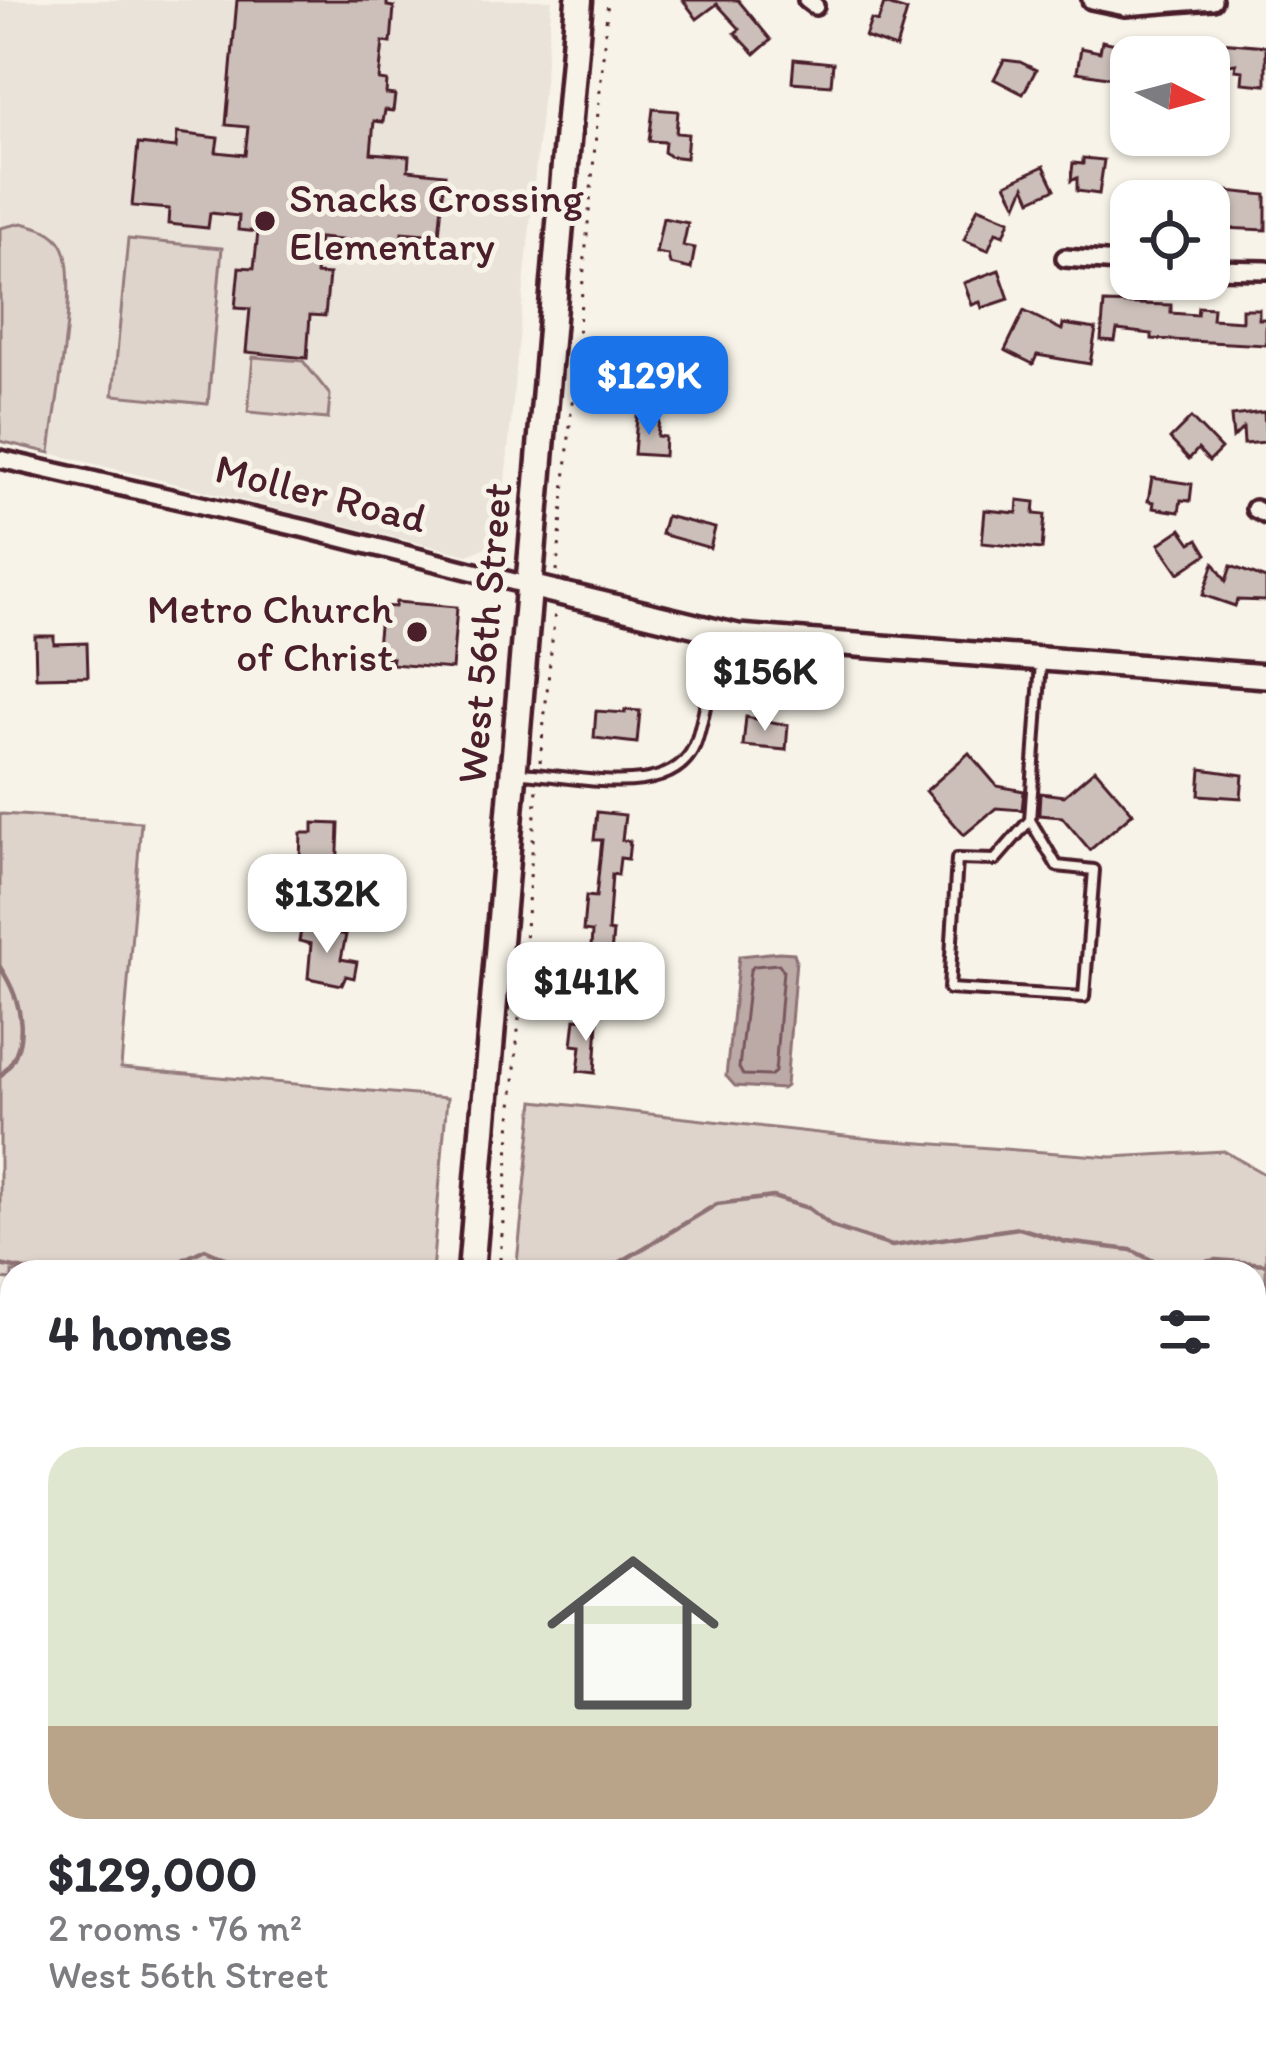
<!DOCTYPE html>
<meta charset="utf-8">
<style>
:root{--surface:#fff;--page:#f2f2f3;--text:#2b2b33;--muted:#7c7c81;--accent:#1a73e8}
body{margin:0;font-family:Itim,sans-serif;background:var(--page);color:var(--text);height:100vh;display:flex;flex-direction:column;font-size:45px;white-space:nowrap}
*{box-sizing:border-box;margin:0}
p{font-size:39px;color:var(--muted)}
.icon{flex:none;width:66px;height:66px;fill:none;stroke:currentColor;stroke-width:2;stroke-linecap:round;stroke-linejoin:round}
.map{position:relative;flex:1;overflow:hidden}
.side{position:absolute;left:0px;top:1260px;width:1266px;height:807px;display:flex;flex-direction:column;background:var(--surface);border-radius:36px 36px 0 0;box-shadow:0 3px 9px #0004}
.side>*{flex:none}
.needle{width:78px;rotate:96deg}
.fabs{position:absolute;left:1110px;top:36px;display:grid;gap:24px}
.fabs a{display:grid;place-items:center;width:120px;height:120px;border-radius:24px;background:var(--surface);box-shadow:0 3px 9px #0004;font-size:60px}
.price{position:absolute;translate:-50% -102px;padding:0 27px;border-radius:24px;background:#fff;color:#222;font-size:39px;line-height:78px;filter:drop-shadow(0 3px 6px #0008)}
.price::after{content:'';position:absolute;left:50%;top:72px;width:36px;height:27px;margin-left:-18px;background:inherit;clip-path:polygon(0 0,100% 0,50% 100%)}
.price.active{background:var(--accent);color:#fff}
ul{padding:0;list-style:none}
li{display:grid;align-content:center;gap:24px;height:636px;padding:0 48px}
li span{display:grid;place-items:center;height:372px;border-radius:36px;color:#555}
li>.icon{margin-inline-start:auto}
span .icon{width:216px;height:216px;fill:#fffc;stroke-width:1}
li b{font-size:51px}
h2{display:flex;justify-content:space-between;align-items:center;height:144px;padding:0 48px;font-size:51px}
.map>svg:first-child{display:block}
</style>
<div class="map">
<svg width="1266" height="2066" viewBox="0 0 1266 2066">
<rect width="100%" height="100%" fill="#f7f3e8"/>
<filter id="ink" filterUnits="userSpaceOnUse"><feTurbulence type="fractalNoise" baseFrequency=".00833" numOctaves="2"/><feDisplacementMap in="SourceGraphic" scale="24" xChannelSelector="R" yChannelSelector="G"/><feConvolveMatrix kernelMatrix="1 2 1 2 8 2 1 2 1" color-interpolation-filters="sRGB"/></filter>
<g filter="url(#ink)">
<polygon fill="#eae3da" points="0,0 552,0 501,523 489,546 468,555 0,441"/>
<g fill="#ded4cc" stroke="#947a7c" stroke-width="3">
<path d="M22,223C37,227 53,230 62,245C81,276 54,412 50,453L0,441V228Z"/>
<polygon points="128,239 222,248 208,404 113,395"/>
<polygon points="253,357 303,361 330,395 328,419 248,412"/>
<polygon points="0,814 141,822 121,1068 447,1098 432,1272 230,1272 206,1263 191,1272 12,1272 12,1280 0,1279"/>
<polygon points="534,1101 881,1140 1112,1157 1224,1151 1266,1175 1266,1325 1254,1325 1254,1272 516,1272"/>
</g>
<polygon fill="#bcaaa7" stroke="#8e7275" stroke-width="3" points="779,952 794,953 796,960 786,1086 782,1089 735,1086 726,1076 739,956"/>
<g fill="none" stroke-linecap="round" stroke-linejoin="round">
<polygon stroke="#78575d" stroke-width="3" points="779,964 783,970 775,1072 770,1076 743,1075 739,1068 750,970 754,966"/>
<g stroke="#8e7275" stroke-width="4.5">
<path d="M0,967C23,1002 32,1046 0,1076"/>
<polyline points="0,1265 35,1272"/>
<polyline points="158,1272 205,1249 256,1272"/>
<polyline points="604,1272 717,1204 773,1197 808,1208 833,1227 892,1246 1019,1228 1066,1242 1131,1250 1168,1268 1216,1260 1266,1264"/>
</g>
</g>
<g fill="#ccbfb9" stroke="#4a1f2b" stroke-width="3">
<polygon points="237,0 387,0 387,6 394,7 391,43 383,42 379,80 387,81 386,94 395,95 393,111 385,110 383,122 374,121 371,153 409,156 408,170 445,174 439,235 402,232 401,246 319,238 316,274 329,275 325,316 310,315 307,358 246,352 250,309 235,308 239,267 254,268 258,232 238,230 239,216 210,213 208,228 168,224 169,209 132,206 138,144 176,148 177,133 218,138 216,152 245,155 248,127 226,125"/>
<polygon points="683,0 738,0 771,40 755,54 735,33 740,29 717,4 697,19"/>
<polygon points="884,4 907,11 896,48 865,37 871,20 878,22"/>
<polygon points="1220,38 1220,42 1266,46 1266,85 1242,83 1243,71 1235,70 1236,64 1209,67 1203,40"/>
<polygon points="1102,41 1120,45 1116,64 1131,62 1131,81 1077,72 1081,48 1100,52"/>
<polygon points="794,59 833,63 831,85 792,82"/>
<polygon points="1004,60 1020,62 1036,70 1023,94 994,79"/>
<polygon points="653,109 678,111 676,133 688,134 686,158 669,156 664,152 665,142 649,141"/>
<polygon points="1083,158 1104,160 1099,194 1077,191 1077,178 1071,181 1073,163 1083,164"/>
<polygon points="1044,166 1055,189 1031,200 1025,186 1017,205 1006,184"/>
<polygon points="1227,191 1266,195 1266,230 1223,228 1224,219 1209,218 1209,195 1227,196"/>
<polygon points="978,207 1010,220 1004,235 996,232 988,250 964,240"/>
<polygon points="663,218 688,223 683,246 695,248 691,269 670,264 668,255 656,253"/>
<polygon points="999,270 1009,299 982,308 980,302 972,305 964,283"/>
<polygon points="1104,303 1171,305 1171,313 1197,315 1198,307 1213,308 1212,319 1242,321 1242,309 1259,309 1259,319 1266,319 1266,345 1152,339 1152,334 1117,330 1115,341 1101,340"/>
<polygon points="1024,311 1062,330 1063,324 1096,329 1090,364 1037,355 1033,364 1005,350"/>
<polygon points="1264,412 1266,442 1244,444 1243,428 1233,438 1231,416"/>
<polygon points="637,417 659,419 657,436 665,437 664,456 634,454"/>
<polygon points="1191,418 1221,449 1209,461 1198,449 1189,459 1170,439"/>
<polygon points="1152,478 1192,484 1190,501 1181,500 1179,512 1153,508 1154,502 1148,501"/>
<polygon points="1018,500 1035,502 1034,514 1045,515 1042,549 982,543 985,510 1017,513"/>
<polygon points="666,516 715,528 710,548 661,534"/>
<polygon points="1181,529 1191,543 1198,539 1207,554 1179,573 1159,544"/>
<polygon points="1214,563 1226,581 1231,566 1266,579 1266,601 1237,600 1235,606 1203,595"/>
<polygon points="396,602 457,607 452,669 391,664 392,658 376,657 381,606 395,607"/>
<polygon points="35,636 54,636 54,644 87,643 88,676 36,677"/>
<polygon points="625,710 640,711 637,743 594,738 596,711 625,713"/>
<polygon points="746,717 788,725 786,750 743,746"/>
<polygon points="969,753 997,786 1024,791 1022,810 996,808 964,835 926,791"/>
<polygon points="1095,769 1133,813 1090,850 1062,817 1039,815 1039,812 1040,793 1064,796"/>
<polygon points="1201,769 1243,775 1241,798 1199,795"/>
<polygon points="597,812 625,815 622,840 630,841 628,859 620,858 618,875 612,874 608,931 613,932 610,965 590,963 592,932 583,931 586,896 596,897 602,840 594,840"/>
<polygon points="313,823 339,824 337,877 311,875 311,861 300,860 301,833 313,833"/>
<polygon points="302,926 346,935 341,959 357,962 354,978 346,976 342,985 308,978 311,944 299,941"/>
<polygon points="575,1019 598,1021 595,1073 578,1071 581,1046 572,1045"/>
</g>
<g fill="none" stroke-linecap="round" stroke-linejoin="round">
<defs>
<g id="lane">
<path d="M518,773C571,774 677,806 697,739C707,706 711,671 720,637"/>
<polyline points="1030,820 995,860 957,859 949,989 1084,997 1094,870 1057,866 1030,820 1041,662"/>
</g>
<g id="street">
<polyline points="807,0 815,6"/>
<polyline points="1091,0 1125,7 1213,0"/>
<polyline points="1065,258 1131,263"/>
<polyline points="1209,269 1266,270"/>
<polyline points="0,459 306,529 526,585"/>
<polyline points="1255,509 1266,515"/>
<polyline points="1254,1513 1266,1514"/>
<polyline points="1254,1645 1266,1645"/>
<polyline points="1254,1807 1266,1808"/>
<polyline points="1254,1931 1266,1932"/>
<polyline points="0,1979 12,1983"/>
<polyline points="857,2055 901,2066"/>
<polyline points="226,2066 227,2055"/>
<polyline points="738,2066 739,2055"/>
</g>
<polyline id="secondary" points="526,585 738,636 1266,676"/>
<g id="primary">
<polyline points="471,1272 579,0"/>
<polyline points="404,2066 404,2055"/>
</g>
</defs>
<use href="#lane" stroke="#4a1f2b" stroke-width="16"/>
<use href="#street" stroke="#4a1f2b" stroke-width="24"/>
<use href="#secondary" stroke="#4a1f2b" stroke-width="30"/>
<use href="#primary" stroke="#4a1f2b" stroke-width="33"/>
<g stroke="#4a1f2b" stroke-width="3" stroke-dasharray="3 9" stroke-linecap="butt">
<polyline points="557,571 608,0"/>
<polyline points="540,762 555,611"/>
<polyline points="499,1272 537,789"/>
<polyline points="434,2066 437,2055"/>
</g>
<use href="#lane" stroke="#f7f3e8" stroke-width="8"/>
<use href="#street" stroke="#f7f3e8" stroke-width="15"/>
<use href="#secondary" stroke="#f7f3e8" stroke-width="21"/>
<use href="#primary" stroke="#f7f3e8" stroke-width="24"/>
</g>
</g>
<g fill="#4a1f2b" stroke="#f7f3e8" stroke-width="4.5">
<circle cx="265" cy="221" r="12"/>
<circle cx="417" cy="632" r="12"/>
</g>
<g text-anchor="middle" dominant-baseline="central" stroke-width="10" stroke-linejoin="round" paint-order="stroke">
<g font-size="42" fill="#4a1f2b" stroke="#f7f3e8" text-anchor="start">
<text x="289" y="197">Snacks Crossing<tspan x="289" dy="48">Elementary</tspan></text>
<text x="393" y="608" text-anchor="end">Metro Church<tspan x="393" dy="48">of Christ</tspan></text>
</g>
<g font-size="42" fill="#4a1f2b" stroke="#f7f3e8">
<text transform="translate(321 493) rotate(14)">Moller Road</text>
<text transform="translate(484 633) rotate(-85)">West 56th Street</text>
</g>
</g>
</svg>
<div class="fabs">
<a><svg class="needle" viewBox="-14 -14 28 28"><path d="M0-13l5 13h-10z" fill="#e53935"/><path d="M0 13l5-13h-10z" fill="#7c7c81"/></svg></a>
<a><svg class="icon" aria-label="locate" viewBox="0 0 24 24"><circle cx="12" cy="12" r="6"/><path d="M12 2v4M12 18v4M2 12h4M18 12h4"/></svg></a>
</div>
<b class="price active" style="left:649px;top:438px">$129K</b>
<b class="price" style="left:765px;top:734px">$156K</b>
<b class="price" style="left:327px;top:956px">$132K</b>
<b class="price" style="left:586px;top:1044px">$141K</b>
<section class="side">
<h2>4 homes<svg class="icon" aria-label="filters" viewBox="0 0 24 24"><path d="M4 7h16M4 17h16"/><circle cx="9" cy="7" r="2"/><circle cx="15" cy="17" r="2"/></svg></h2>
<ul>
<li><span style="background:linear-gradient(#dfe7d0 75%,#b9a48a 0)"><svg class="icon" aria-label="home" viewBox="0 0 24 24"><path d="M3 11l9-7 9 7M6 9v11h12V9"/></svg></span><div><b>$129,000</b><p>2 rooms · 76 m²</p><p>West 56th Street</p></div></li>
</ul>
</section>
</div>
